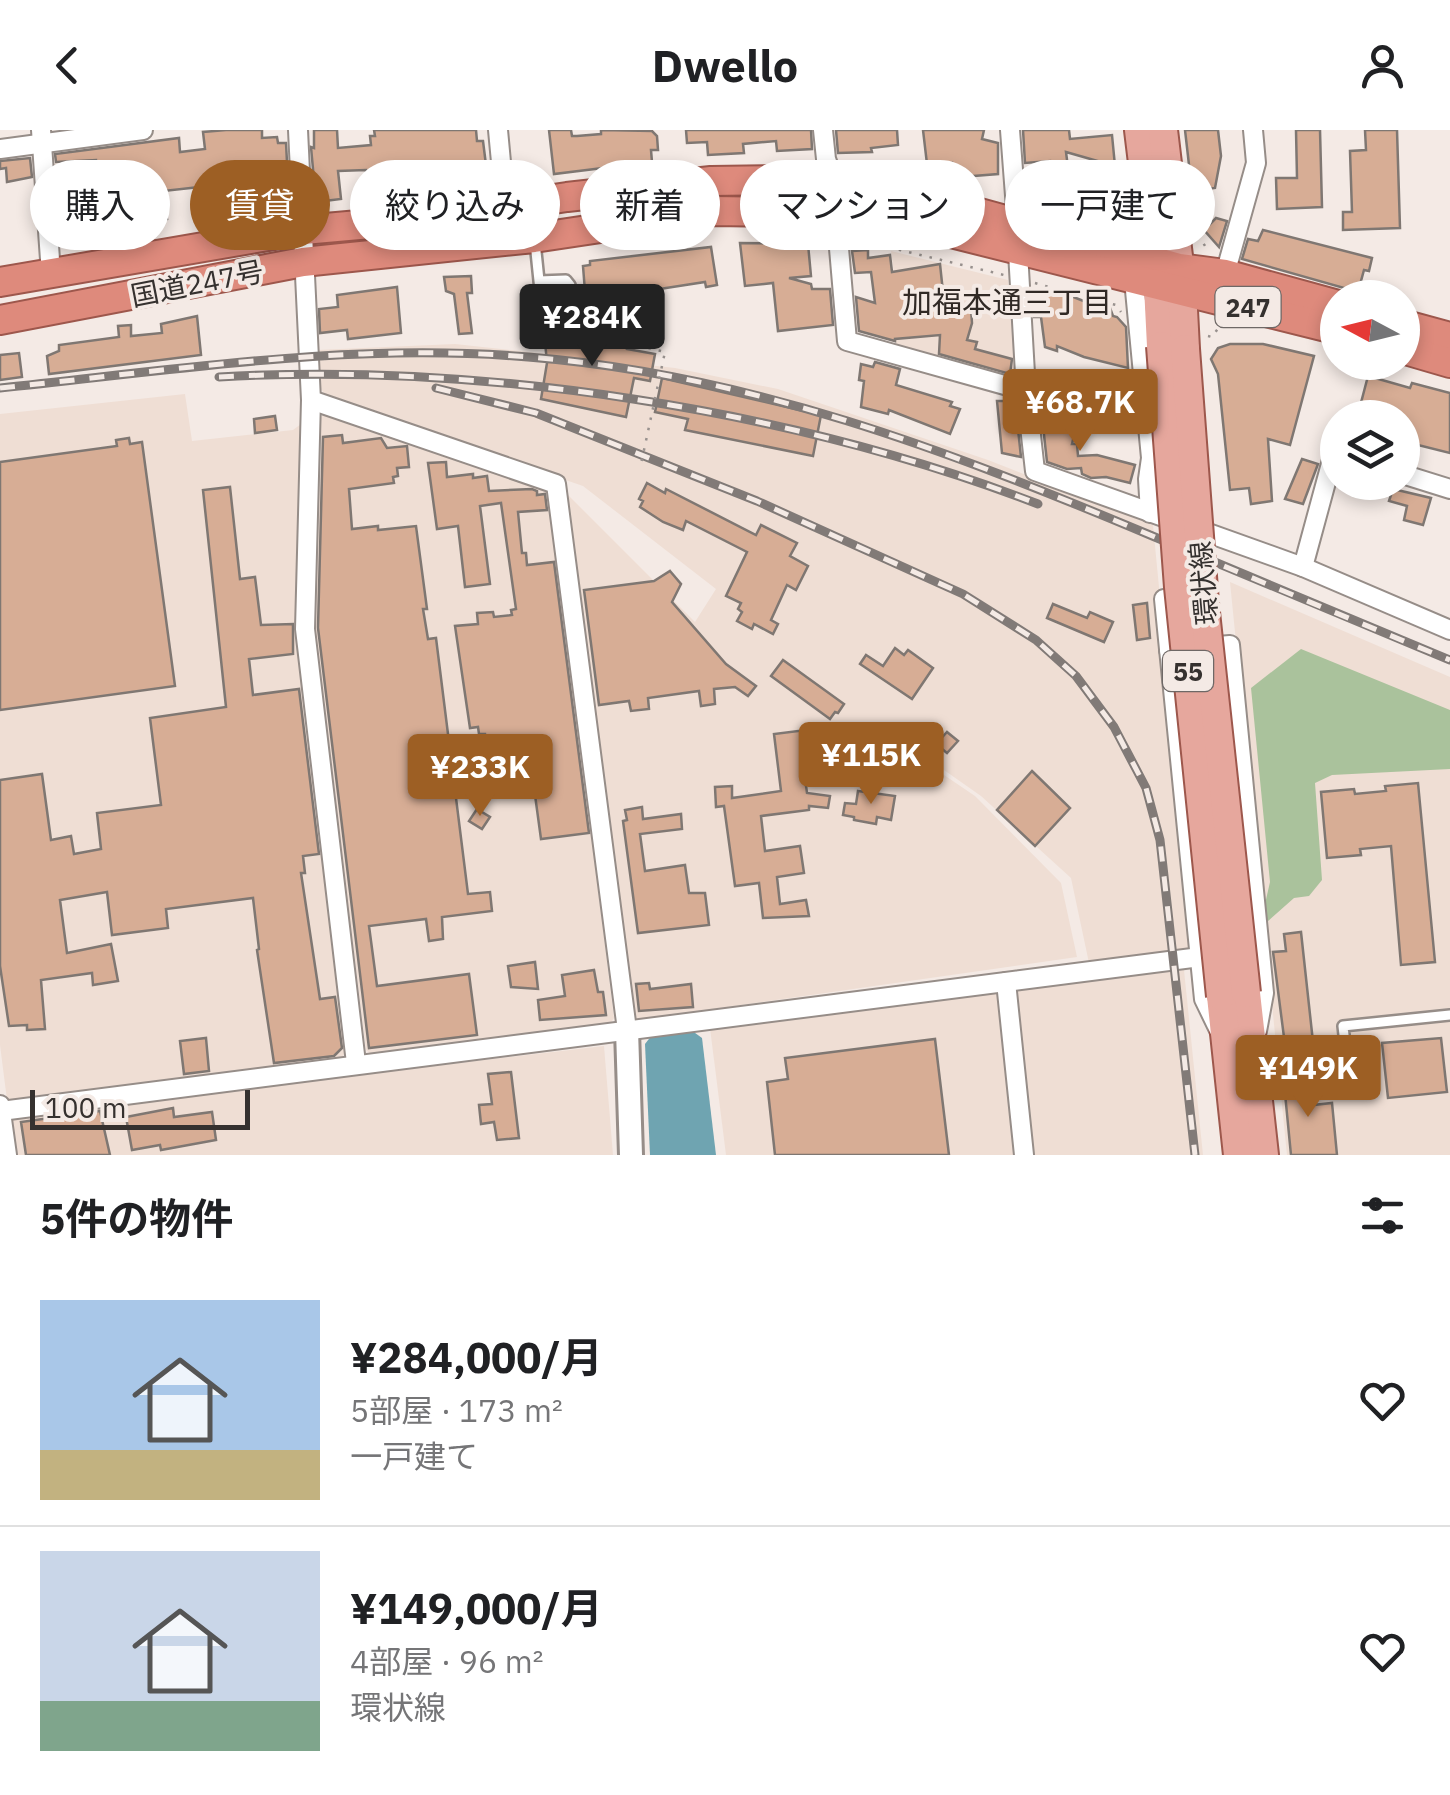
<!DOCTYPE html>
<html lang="ja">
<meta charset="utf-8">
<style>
:root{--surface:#fff;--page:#f6f6f6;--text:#202124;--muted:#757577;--line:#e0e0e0;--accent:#9d5f24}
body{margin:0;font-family:"IBM Plex Sans","Noto Sans JP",sans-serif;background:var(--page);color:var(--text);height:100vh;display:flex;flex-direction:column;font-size:38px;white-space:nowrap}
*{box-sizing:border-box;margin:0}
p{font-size:32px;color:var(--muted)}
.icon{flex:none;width:55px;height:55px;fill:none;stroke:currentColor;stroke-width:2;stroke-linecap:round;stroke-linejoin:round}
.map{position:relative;height:1025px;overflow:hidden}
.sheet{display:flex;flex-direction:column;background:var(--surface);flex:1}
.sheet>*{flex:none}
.guide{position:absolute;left:30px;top:30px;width:1390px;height:90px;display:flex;gap:20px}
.needle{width:65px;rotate:277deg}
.tools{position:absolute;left:1320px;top:150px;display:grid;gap:20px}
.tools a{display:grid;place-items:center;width:100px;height:100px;border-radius:50%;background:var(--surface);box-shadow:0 5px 15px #0003;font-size:50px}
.scale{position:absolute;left:30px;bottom:25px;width:220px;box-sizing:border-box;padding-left:10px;border:5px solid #35312f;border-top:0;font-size:28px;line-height:35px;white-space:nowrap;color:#35312f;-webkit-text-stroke:8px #f4eae5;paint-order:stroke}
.price{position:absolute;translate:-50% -85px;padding:0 22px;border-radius:10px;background:var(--accent);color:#fff;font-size:32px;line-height:65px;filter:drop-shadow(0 2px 5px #0008)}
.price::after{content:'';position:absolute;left:50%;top:60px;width:30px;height:22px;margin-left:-15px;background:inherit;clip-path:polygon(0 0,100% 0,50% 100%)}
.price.current{background:#222;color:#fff}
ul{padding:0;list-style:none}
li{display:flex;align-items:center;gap:30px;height:250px;padding:0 40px}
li+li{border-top:2px solid var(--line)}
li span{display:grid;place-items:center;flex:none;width:280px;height:200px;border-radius:0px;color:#555}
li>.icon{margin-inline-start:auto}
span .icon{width:120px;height:120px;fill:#fffc;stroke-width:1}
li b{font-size:42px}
h2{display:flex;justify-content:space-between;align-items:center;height:120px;padding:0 40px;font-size:42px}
.tag{padding:0 35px;border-radius:45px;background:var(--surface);box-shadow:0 5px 15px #0003;font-size:35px;line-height:90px}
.tag.current{background:var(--accent);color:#fff}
header{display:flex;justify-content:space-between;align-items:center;height:130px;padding:0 40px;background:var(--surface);font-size:45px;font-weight:800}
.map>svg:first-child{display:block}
</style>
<header><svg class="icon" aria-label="back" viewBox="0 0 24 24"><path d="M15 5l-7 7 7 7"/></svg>Dwello<svg class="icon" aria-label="person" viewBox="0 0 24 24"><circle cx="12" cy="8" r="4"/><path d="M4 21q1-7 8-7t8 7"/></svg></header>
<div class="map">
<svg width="1450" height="1025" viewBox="0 0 1450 1025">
<rect width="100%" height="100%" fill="#f4eae5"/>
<g fill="#efded4">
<polygon points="91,30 94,53 129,50 135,102 60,115 51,34"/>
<polygon points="891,121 1008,150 1017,243 1013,247 896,215 893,181 899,179"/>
<polygon points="455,214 675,238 778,259 988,330 1153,395 1194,820 1089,833 1071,748 981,666 924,626 858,630 919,628 975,666 1061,753 1077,827 637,890 631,887 567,364 695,492 716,459 583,356 327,267 320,258 317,220"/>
<polygon points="185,264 192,311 293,300 301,294 295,502 346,922 341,928 7,970 0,915 0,284"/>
<polygon points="323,285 544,360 549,365 614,888 610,894 371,924 366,920 314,500 319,289"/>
<polygon points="1230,452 1450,547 1450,1025 1287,1025"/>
<polygon points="1184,840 1203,1025 726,1025 710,898"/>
<polygon points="604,916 613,1025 13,1025 8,988 19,984"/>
</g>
<polygon fill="#aac29c" points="1301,519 1450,580 1450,639 1332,645 1315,653 1322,750 1309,766 1294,768 1267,792 1265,774 1270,752 1251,558"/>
<polygon fill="#6fa4b1" points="691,900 702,908 716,1025 650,1025 645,914 652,905"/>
<g fill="#d7ad95" stroke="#7f7772" stroke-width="2.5">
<polygon points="226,0 262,0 262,8 277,7 278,13 286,13 287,32 247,34 249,56 209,60 209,56 163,61 167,89 69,111 59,58 98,51 96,30 56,32 55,24 179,8 180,22 205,19 203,2"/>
<polygon points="314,0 337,0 338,18 371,15 370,6 375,6 374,0 476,0 477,11 483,11 488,51 369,66 366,40 338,41 341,69 316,72 311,17 314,18"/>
<polygon points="549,0 571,0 572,6 577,6 601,4 601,0 652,1 657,6 658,20 651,20 652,32 554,44"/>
<polygon points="686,0 811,0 812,19 777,21 776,11 743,14 744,23 708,25 707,12 687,13"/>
<polygon points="836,0 897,0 898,15 871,18 872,22 838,23"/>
<polygon points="923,0 984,0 982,9 998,13 998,44 961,47 953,45 952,33 933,40 927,34"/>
<polygon points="1023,0 1069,0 1070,9 1112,5 1115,36 1066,22 1072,70 1054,72 1050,31 1025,33"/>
<polygon points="1185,0 1218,0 1221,26 1215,58 1192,61"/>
<polygon points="1296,0 1320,0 1322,77 1277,79 1276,48 1297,48"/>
<polygon points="1365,0 1397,0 1400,98 1343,100 1343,82 1352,82 1350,21 1366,20"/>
<polygon points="30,28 32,47 7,52 6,38 0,39 0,31"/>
<polygon points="1216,88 1227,91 1219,117 1204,100"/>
<polygon points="1263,100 1372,128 1369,141 1364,140 1358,162 1242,129 1248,109 1258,111"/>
<polygon points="740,113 808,114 811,146 789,148 811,154 812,159 830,159 833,195 778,201 773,153 745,156"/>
<polygon points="711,117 717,155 706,157 705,152 653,160 654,167 630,170 631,178 587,187 583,136 590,135 590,131"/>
<polygon points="868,120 868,128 890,125 892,142 940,134 945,181 971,179 972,193 967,210 977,212 975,219 1012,229 1010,244 939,224 940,205 895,209 895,211 859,201 856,167 875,173 871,142 855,143 852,121"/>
<polygon points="471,146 472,163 467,163 472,203 459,204 454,164 446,161 444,147"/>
<polygon points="397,157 401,203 348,209 347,200 320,203 319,179 338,177 337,165"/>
<polygon points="1033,160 1071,166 1096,176 1110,178 1113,186 1117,187 1126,197 1128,238 1084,227 1057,216 1057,221 1045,217 1041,187 1034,187"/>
<polygon points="197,186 201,225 49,244 47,226 59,221 59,215 119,207 118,196 131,195 131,206 162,203 161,194"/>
<polygon points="574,194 629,209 627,219 655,224 650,251 634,248 626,287 541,269 547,233 544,201"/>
<polygon points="1230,214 1263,214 1314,226 1290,315 1268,309 1272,371 1251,374 1249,358 1230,360 1218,244 1211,229 1218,218"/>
<polygon points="19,223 22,247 0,250 0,225"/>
<polygon points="875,232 900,239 896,255 952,272 950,276 960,279 950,304 889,280 888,284 861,277 864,251 859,250 861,234 873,237"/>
<polygon points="1368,246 1410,258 1412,253 1450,263 1450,323 1402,311 1402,288 1357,288"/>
<polygon points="662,248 821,285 813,326 685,300 688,289 655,282"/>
<polygon points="997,271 1015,271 1021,327 1002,323"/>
<polygon points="275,286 277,300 255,303 254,289"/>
<polygon points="1047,286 1077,293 1072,314 1077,314 1078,326 1097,325 1135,335 1130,353 1106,347 1091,348 1082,344 1081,338 1067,339 1047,332 1043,296"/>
<polygon points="342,305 343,313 381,308 387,318 407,316 409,337 397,338 398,346 393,347 394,353 349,359 352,399 378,396 378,400 416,396 427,479 423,479 428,509 436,508 468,764 490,762 492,781 442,787 443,809 429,811 426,789 369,796 377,856 469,844 477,905 369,918 318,498 323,307"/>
<polygon points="129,308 130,314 142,312 175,556 0,580 0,332 117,316 116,310"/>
<polygon points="1302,329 1318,334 1303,374 1285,369"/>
<polygon points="446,332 447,347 473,344 473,348 487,346 489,361 532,359 537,361 537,365 545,364 547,380 518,382 522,423 526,423 527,435 554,432 589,703 541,709 529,621 487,628 485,604 479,604 478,597 470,598 455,496 478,494 477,483 493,482 494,487 512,485 511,480 516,479 501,373 480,376 490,454 465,457 458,396 437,399 428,333"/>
<polygon points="647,353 665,363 666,359 756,405 761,395 797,413 790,426 808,436 796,460 787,455 771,490 778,494 773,504 754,494 752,499 737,491 742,482 738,479 741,473 726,466 747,422 686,391 683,400 663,392 640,377 643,371 639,369"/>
<polygon points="230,357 240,449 255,447 261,495 293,494 293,524 249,529 253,565 299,559 319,724 303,726 305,743 301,743 320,869 335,867 342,918 334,926 274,933 257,820 259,819 253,768 166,779 168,798 112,805 107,762 60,770 67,823 111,814 118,851 93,855 92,843 41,850 45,899 27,900 27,895 9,896 0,836 0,650 42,644 51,710 71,706 74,724 101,719 97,683 161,675 150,588 226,577 203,360"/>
<polygon points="1393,359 1431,368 1423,395 1404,390 1407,376 1389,371"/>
<polygon points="670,441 681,454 672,472 726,534 756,556 748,566 735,557 714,559 715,574 701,576 699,561 648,568 649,579 631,581 629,571 599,575 584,460 654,451"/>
<polygon points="1147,473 1150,508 1137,510 1133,475"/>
<polygon points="1053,474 1087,488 1090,482 1113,492 1104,512 1047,488"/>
<polygon points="895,518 904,525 908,520 933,538 912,569 860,534 866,525 883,536"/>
<polygon points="783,530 844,574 838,583 835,582 830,589 771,546"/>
<polygon points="806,600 826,615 829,638 804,641 807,663 830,666 828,678 809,676 809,680 761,686 765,721 800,716 804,743 777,747 780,774 806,770 809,786 763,788 759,753 735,756 724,676 716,677 715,657 732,656 732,668 781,661 774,604"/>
<polygon points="947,602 958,611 947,623 936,614"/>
<polygon points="1032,641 1070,678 1035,716 997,680"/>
<polygon points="1418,653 1435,832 1401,835 1391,716 1360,719 1361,725 1327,728 1321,662 1354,659 1355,664 1386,661 1385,656"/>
<polygon points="858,661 895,666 891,690 877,687 876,694 854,690 854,687 843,685 845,673 856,674"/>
<polygon points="642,677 643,689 681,684 682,699 640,704 645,741 685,735 689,763 705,763 709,795 638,803 623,691 627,690 625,680"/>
<polygon points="477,679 490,687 482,699 469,691"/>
<polygon points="1301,802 1313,912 1285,915 1273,822 1286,821 1284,804"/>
<polygon points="535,832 538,859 511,857 508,836"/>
<polygon points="594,840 598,862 603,862 606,885 540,890 538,870 565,866 562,845"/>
<polygon points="649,853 650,859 691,854 693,877 639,881 636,854"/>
<polygon points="206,908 209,941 184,944 180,911"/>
<polygon points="1441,908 1447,962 1388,968 1382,913"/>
<polygon points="935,909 949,1025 775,1025 767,952 788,949 785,928"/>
<polygon points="511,942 519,1008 497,1010 494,992 481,994 479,975 492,974 488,944"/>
<polygon points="1310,943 1313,975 1332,973 1337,1025 1291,1025 1284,953 1290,945"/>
<polygon points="173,978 174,987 212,982 216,1010 161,1020 160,1015 132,1020 126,987"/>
<polygon points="100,981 110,1025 26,1025 21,992"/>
</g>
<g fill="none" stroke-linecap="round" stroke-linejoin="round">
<defs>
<g id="service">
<polyline points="535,112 541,170 551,181 569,176 570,155 566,150 539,151"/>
<polyline points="1260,934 1346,923 1343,896 1450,885"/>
</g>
<g id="minor">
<polyline points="41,0 51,144"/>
<polyline points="298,0 311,270 556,354 627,900"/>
<polyline points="498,0 505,75"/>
<polyline points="823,0 826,29 833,49 847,211 1026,261 1035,341 1303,437 1450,500"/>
<polyline points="1010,0 1017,92"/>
<polyline points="0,19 143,0"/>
<polyline points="1018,122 1026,261"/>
<polyline points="1225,144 1256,33 1253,0"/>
<polyline points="1134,150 1151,328 1148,349 1150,383"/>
<polyline points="311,270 305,499 356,933"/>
<polyline points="1402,344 1450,359"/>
<polyline points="1303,437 1332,330 1338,331"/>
<polyline points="1164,469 1204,869 1219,900"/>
<polyline points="1169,520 1230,515 1264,863 1257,901"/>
<polyline points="1006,852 1024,1025"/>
<polyline points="0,975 7,1025"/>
<polyline points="1,981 1200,827"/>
</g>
<polyline id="tertiary" points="627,900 631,1025"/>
<g id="primary">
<polyline points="1139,0 1158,156 1161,216"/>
<polyline points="1163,0 1182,160 1185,219"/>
<polyline points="1246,863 1264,1025"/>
<polyline points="1221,866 1238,1025"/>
</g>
<g id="trunk">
<polyline points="0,152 303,100 415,90 567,67 711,51 833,49 889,58 1179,138 1225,144 1338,175"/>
<polyline points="0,190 303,132 534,108 714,81 857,83 923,96 1338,200"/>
<polyline points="1402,194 1450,207"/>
<polyline points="1402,219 1450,233"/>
</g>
</defs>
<use href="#service" stroke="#968d88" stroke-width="14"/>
<use href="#minor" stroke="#968d88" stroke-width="22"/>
<use href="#tertiary" stroke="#968d88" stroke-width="28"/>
<use href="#primary" stroke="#9d574c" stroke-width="32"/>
<use href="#trunk" stroke="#9d574c" stroke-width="32"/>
<g stroke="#98918e" stroke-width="2.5" stroke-dasharray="2.5 8" stroke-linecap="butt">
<polyline points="1084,88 1083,81 1127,80"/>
<polyline points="1198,105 1207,119"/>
<polyline points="858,110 1004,145"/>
<polyline points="1035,153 1091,169"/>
<polyline points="1091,160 1091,169 1116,175 1121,182"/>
<polyline points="1208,206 1212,207 1219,197 1218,191"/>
</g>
<use href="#service" stroke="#fff" stroke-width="9"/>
<use href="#minor" stroke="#fff" stroke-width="18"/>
<use href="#tertiary" stroke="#fff" stroke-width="22"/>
<use href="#primary" stroke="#e6a79d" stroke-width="28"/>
<use href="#trunk" stroke="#de8a7c" stroke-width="28"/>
<defs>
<g id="rail">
<path d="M219,247C482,232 792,279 1038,374"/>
<path d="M0,258C175,240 351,212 528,227C749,244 947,320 1150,405C1250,447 1350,489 1450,530"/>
<polyline points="436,258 536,283 757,371 963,464 1036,510 1076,546 1114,597 1146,658 1160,710 1195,1025"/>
</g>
</defs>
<use href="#rail" stroke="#817a77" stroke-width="9"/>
<use href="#rail" stroke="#f4eae5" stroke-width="5" stroke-dasharray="15" stroke-linecap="butt"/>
<defs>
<g id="primary-bridge">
<polyline points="1161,216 1179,457 1221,866"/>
<polyline points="1185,219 1204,473 1246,863"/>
</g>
</defs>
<use href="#primary-bridge" stroke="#9d574c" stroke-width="32" stroke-linecap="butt"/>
<polyline stroke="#98918e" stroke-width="2.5" stroke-dasharray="2.5 8" stroke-linecap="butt" points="628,213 665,222 641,334"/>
<use href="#primary-bridge" stroke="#e6a79d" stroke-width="28"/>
</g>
<g text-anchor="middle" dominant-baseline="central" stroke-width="8" stroke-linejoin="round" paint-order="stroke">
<g fill="#f4eae5" stroke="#6e6866" stroke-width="2.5">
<rect x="1215.5" y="157" width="65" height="40" rx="8"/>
<rect x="1163" y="521" width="50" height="40" rx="8"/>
</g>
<g font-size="25" font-weight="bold" fill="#35312f">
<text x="1248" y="177">247</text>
<text x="1188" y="541">55</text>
</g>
<g font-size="28" fill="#35312f" stroke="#f4eae5">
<text transform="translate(197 153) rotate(-11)">国道247号</text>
<text transform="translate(1203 453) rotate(-95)">環状線</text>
</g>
<g font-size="30" fill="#302925" stroke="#f4eae5">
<text x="1007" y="171">加福本通三丁目</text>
</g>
</g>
</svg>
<div class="tools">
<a><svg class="needle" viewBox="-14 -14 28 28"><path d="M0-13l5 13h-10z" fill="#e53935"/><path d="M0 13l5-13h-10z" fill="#757577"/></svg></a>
<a><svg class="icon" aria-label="layers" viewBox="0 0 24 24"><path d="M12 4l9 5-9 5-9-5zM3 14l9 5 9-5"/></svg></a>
</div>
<div class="scale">100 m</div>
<b class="price current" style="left:592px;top:239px">¥284K</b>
<b class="price" style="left:1080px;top:324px">¥68.7K</b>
<b class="price" style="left:871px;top:677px">¥115K</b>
<b class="price" style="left:480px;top:689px">¥233K</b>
<b class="price" style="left:1308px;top:990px">¥149K</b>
<div class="guide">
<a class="tag">購入</a>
<a class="tag current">賃貸</a>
<a class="tag">絞り込み</a>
<a class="tag">新着</a>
<a class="tag">マンション</a>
<a class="tag">一戸建て</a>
</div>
</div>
<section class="sheet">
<h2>5件の物件<svg class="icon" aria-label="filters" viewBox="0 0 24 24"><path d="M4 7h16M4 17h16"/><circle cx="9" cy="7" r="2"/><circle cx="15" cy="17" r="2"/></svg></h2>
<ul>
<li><span style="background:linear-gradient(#a9c7e8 75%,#c2b280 0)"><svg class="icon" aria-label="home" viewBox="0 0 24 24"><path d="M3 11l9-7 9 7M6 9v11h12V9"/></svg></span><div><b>¥284,000/月</b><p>5部屋 · 173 m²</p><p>一戸建て</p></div><svg class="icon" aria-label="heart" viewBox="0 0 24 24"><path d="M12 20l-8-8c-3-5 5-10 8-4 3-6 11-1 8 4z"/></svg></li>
<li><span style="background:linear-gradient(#c9d6e8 75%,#7fa58c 0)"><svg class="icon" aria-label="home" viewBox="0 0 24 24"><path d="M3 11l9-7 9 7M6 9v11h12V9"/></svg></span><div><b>¥149,000/月</b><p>4部屋 · 96 m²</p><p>環状線</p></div><svg class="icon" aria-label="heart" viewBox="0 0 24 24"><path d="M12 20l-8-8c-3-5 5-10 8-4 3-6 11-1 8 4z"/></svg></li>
</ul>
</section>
